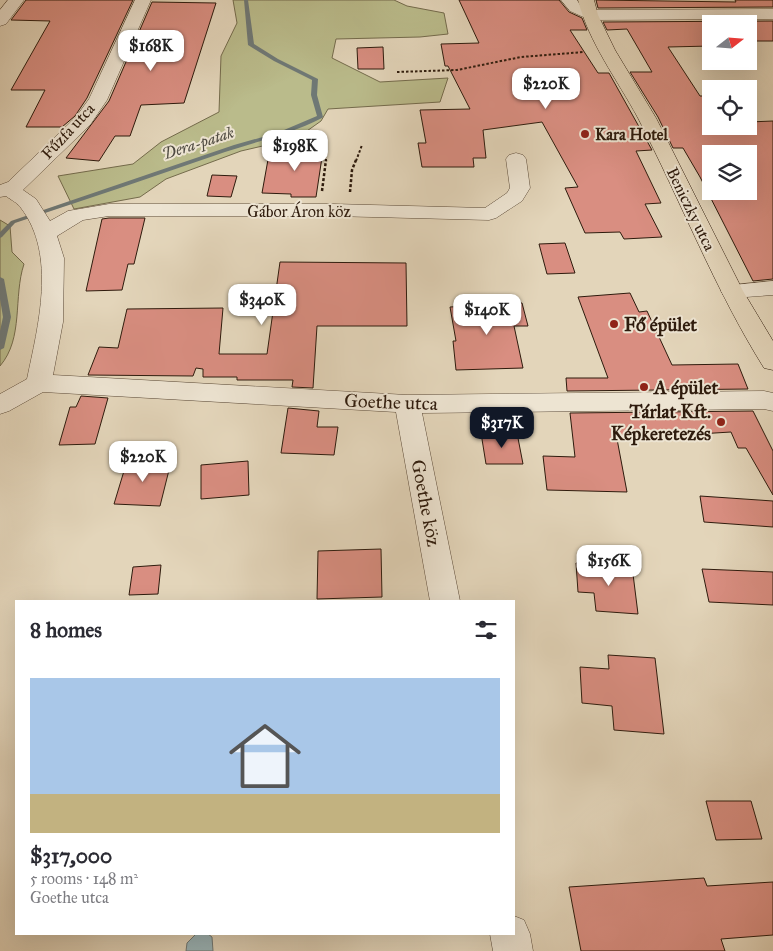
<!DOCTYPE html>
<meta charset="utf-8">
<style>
:root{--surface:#fff;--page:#f7f7f7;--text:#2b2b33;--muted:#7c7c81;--line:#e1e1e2;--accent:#111827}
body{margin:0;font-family:"IM FELL Great Primer",serif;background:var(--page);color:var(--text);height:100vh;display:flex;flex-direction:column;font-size:19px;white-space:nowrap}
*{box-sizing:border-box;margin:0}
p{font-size:16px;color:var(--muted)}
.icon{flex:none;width:28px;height:28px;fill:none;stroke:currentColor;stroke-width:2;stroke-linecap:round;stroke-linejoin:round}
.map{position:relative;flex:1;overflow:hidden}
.panel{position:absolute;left:15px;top:600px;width:500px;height:335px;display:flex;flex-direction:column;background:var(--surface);border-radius:0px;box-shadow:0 5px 20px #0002}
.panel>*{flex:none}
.needle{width:32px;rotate:73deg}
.buttons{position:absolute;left:702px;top:15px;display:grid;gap:10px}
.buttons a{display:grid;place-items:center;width:55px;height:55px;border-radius:0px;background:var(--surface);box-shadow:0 5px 20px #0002;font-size:25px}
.price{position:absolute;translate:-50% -42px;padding:0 11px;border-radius:10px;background:#fff;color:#222;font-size:16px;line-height:32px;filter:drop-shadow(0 1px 2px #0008)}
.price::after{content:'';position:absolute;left:50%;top:30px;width:15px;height:11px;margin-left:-8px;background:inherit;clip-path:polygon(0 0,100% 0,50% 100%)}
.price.active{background:var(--accent);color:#fff}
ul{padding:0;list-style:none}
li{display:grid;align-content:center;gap:10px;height:265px;padding:0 15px}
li+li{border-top:1px solid var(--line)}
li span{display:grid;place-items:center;height:155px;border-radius:0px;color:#555}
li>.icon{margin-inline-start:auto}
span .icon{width:90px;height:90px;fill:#fffc;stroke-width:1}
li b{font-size:21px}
h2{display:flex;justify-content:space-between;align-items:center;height:60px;padding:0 15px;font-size:21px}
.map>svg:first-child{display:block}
</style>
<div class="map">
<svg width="773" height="951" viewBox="0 0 773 951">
<rect width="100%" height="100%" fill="#e3d5ba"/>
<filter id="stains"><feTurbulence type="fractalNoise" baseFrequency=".004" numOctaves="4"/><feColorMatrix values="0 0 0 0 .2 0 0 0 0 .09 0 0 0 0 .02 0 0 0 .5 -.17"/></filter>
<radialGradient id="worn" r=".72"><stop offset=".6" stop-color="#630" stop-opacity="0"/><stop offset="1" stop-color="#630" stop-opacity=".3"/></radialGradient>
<g fill="#babb8b" stroke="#746b4c">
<polygon points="233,0 394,0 407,6 444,13 448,34 420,37 336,39 332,58 380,82 448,78 440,102 328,109 321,121 297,138 241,151 166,179 140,197 74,209 58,176 133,164 161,142 219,112 221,56 237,23"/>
<path d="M0,220L10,226L12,252L24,264C13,297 24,338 0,366Z"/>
</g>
<polygon fill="#9ab6bb" stroke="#6f7875" points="196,934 208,934 212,937 213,951 186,951 187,943"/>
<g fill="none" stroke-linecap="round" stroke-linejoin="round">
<g fill="#6f7875" fill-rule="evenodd">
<path d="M244,0H248L254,44L278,59L318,79L317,95L323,117L322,118C291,134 258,141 225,152C155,176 85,200 15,223L2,237L0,238V232L11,221L234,145L277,133L317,116L311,95L312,80L274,61L248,45Z"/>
<polygon points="0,277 4,279 11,317 4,348 0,350 0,331 3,317 0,299"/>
</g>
</g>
<g fill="#d98e81" stroke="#2e1b0d" fill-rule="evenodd">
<polygon points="26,0 133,0 87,98 75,116 62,127 26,127 45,90 11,90 50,21 11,20"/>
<polygon points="459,0 559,0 569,12 582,18 587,30 570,30 598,73 609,73 652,150 636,151 661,203 645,204 662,237 624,239 620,232 585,233 565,188 578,187 542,122 483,130 486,158 473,158 474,167 422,167 418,143 426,143 420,110 470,109 448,66 445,66 441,44 479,43"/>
<polygon points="596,0 736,2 735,0 773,0 773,7 598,8"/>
<polygon points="152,2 216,3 184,103 141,105 130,136 115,136 99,161 66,158 109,101"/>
<path d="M773,21V41H749V24H711V41H708L711,46L668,47L700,96H711V126H749V122L773,121V279L753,281L700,177L683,148H673L658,117L630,72H652L627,29L607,30L603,22ZM711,154H749V191H711Z"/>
<polygon points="383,47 384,69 358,69 357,48"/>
<polygon points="299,143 324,144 316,197 291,197 291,194 262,193 269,154 297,155"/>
<polygon points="212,175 237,176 231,197 207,196"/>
<polygon points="109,218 145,218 134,264 128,264 122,290 86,291 102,219"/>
<polygon points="565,243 575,273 547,274 539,244"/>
<polygon points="280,262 406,263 407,326 317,326 313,388 292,387 293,380 237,380 237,377 203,377 203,369 196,368 193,376 88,375 99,347 118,348 127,309 223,308 219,354 267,354"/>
<polygon points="630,293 639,312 647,311 672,365 738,364 748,389 567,391 566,378 608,378 578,297"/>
<polygon points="522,303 528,326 514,326 523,368 456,370 453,341 456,341 450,307"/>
<polygon points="81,396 108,398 95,444 59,445 70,407 76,407"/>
<polygon points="288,408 319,411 317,427 338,427 334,455 281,453"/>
<polygon points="753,411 773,451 773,495 746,448 738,448 731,432 617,439 627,492 547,490 543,456 575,457 570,413"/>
<polygon points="481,433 517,433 523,464 486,464"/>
<polygon points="127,461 171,462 160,506 114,504"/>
<polygon points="248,461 249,495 201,499 201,465"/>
<polygon points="700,496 773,501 773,527 704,522"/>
<polygon points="381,549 382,597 317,599 318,551"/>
<polygon points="576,563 632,566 638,614 596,611 594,593 578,592"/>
<polygon points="161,565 158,594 129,595 133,567"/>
<polygon points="702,569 773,572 773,605 709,602"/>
<polygon points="608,655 655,658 664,734 614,730 612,706 582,703 580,667 609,669"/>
<polygon points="706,801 751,801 762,839 716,840"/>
<polygon points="704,878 707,886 773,882 773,935 721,939 725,951 581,951 569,887"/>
</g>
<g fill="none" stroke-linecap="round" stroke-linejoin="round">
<defs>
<g id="minor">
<polygon points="8,0 24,0 6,24 0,26 0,10"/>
<path d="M135,0H151L107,100L90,125L23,190L36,199L50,221L68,211L109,204H333L485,208L507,193L510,188L506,159L509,155L516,153L523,155L526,159L530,188L522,201L496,218L489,220L333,216H109L83,220L57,236L64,258L63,322L53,375L407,395L764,391L773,393V411L764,409L422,413L460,601H430L396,412L43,392L9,411L0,414V394L27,379C38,326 57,255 21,208C18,203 11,200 6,196L0,197V185L8,182L76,117L89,99Z"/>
<polygon points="561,0 577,0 580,5 593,10 773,9 773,19 590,20 570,11"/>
<polygon points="773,281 773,295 732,298 724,296 721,291 724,286"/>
<polygon points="514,916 524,920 530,934 533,951 493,951 490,934 514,934"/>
</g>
<path id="major" d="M578,0H594L598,15L615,50L656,118L743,291L773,341V370L764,368C714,288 681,201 638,118C617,79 589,43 578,0Z"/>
</defs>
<use href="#minor" stroke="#5b4a38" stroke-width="1"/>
<use href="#major" stroke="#2e1b0d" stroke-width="1"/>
<g stroke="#2e1b0d" stroke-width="2" stroke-dasharray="2.5 2" stroke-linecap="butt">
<polyline points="397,72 457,70 521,57 584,52"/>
<polyline points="326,161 326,159"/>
<polyline points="356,161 362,145"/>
</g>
<g stroke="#2e1b0d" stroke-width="2.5" stroke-dasharray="3 2" stroke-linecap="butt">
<polyline points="322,191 326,160"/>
<polyline points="350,192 352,170 356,160"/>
</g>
<use href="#minor" fill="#ede4d2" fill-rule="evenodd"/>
<use href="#major" fill="#e3d5ba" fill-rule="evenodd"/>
</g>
<g fill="#8f2418" stroke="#ede4d2" stroke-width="2">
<circle cx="585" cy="134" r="5"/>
<circle cx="614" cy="324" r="5"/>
<circle cx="644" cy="387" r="5"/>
<circle cx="721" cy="422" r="5"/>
</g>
<g text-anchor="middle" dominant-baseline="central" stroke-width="4" stroke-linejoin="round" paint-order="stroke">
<g font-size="16" fill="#2e1b0d" stroke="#ede4d2">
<text transform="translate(68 131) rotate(-47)">Fűzfa utca</text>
<text transform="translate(691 209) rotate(64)">Beniczky utca</text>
<text x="299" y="211">Gábor Áron köz</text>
</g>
<g font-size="16" font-weight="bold" fill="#2e1b0d" stroke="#ede4d2" text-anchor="start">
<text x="595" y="134">Kara Hotel</text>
</g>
<g font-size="16" font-style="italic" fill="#4e4a41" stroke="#ede4d2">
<text transform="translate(198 143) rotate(-18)">Dera-patak</text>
</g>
<g font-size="19" font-weight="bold" fill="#2e1b0d" stroke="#ede4d2" text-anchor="start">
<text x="624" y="324">Fő épület</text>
<text x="654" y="387">A épület</text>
<text x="711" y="411" text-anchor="end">Tárlat Kft.<tspan x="711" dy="22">Képkeretezés</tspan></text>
</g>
<g font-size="19" fill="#2e1b0d" stroke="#ede4d2">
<text transform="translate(391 402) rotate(2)">Goethe utca</text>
<text transform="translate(426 503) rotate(79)">Goethe köz</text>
</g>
</g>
<rect width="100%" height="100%" filter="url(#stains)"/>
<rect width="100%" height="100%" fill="url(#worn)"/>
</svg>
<div class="buttons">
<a><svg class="needle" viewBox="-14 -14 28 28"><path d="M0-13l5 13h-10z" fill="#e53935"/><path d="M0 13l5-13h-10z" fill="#7c7c81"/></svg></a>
<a><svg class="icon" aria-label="locate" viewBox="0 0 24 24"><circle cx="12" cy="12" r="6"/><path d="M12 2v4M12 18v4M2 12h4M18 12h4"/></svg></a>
<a><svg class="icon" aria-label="layers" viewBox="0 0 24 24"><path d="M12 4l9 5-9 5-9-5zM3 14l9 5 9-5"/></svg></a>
</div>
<b class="price" style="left:151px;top:72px">$168K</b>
<b class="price" style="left:546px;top:110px">$220K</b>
<b class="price" style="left:295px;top:172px">$198K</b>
<b class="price" style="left:262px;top:326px">$340K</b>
<b class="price" style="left:487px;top:336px">$140K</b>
<b class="price active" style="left:502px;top:449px">$317K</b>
<b class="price" style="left:143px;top:483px">$220K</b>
<b class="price" style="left:609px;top:587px">$156K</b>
<section class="panel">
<h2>8 homes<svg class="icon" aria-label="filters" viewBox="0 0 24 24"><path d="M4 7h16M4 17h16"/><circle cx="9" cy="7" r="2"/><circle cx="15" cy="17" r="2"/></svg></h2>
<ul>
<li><span style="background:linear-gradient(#a9c7e8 75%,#c2b280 0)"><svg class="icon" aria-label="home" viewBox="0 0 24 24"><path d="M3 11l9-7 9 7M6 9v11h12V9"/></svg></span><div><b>$317,000</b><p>5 rooms · 148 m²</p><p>Goethe utca</p></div></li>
</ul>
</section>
</div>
